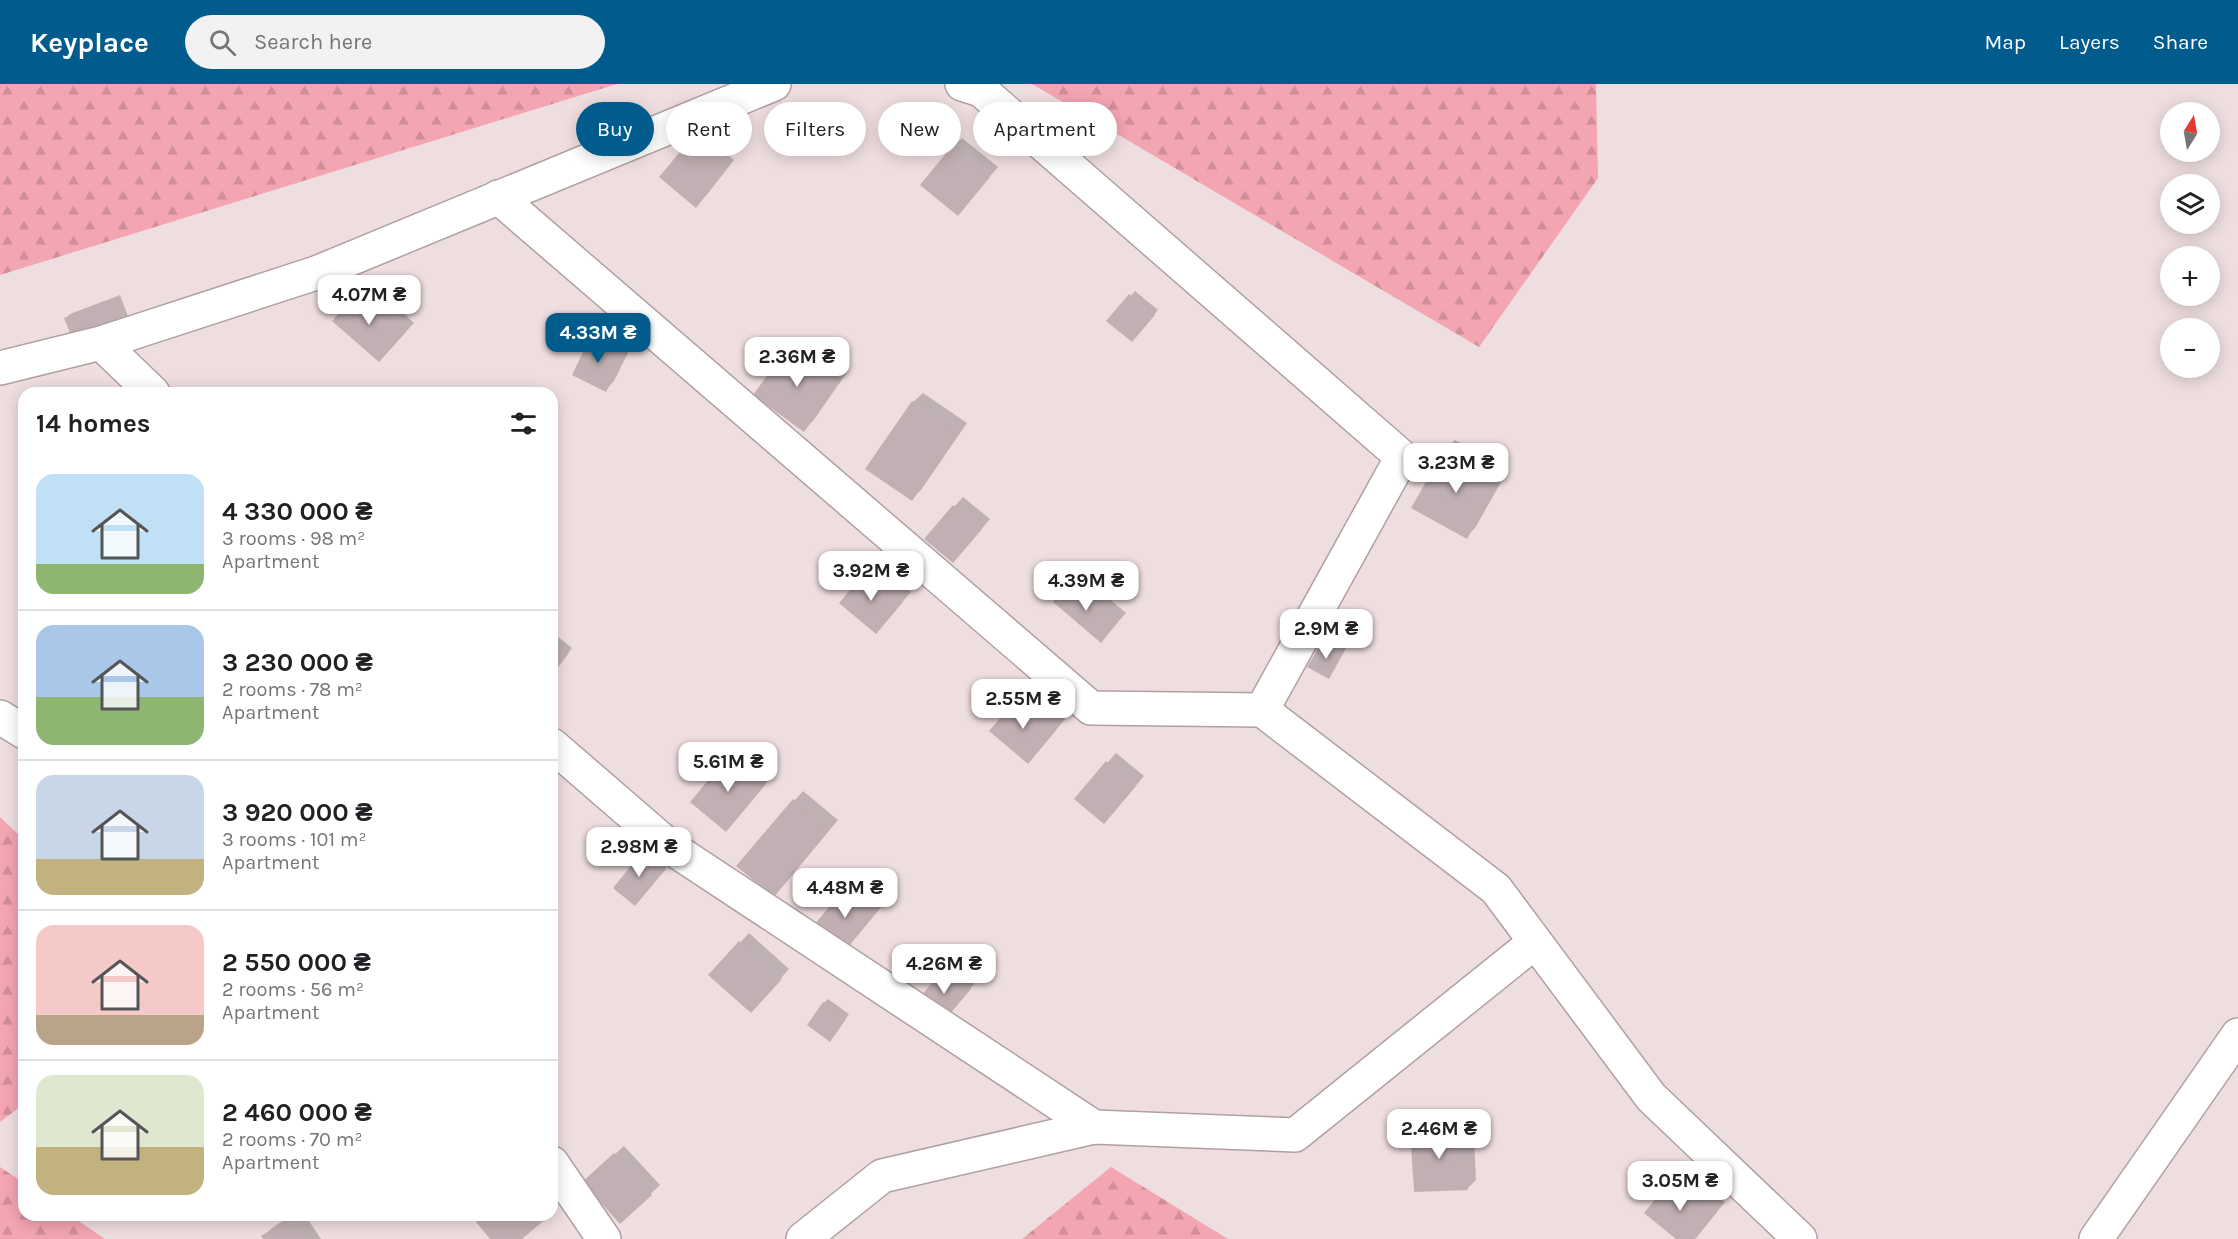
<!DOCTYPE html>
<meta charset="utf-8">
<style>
:root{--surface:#fff;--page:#f2f2f2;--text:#202124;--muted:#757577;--line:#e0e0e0;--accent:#015c8d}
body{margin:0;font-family:Karla,sans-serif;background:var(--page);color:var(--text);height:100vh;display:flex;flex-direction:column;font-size:22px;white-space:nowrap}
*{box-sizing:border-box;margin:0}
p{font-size:20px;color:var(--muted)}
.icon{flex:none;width:33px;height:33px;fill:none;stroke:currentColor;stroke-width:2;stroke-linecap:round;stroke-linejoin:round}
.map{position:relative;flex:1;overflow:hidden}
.panel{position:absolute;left:18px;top:303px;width:540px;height:834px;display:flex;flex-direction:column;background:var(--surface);border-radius:18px;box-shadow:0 3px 15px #0003}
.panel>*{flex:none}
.banner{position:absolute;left:576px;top:18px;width:570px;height:54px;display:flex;gap:12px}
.needle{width:39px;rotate:11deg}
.fabs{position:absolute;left:2160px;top:18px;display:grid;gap:12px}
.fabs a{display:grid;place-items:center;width:60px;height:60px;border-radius:50%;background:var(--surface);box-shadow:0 3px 15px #0003;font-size:30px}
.price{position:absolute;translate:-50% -51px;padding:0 14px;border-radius:12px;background:#fff;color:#222;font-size:20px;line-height:39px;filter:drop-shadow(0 2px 3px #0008)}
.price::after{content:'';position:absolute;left:50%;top:36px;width:18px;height:14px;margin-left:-9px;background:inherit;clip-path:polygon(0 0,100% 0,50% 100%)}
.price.active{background:var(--accent);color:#fff}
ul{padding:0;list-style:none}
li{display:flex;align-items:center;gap:18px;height:150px;padding:0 18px}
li+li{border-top:2px solid var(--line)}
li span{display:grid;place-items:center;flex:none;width:168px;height:120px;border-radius:18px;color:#555}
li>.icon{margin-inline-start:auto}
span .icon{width:72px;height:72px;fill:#fffc;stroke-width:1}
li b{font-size:26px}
h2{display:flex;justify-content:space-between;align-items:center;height:72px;padding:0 18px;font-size:26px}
.tag{padding:0 21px;border-radius:27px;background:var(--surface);box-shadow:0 3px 15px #0003;font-size:21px;line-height:54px}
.tag.active{background:var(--accent);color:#fff}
header{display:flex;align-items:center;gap:36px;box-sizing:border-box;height:84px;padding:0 30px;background:var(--accent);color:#fff}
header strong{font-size:28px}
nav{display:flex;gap:33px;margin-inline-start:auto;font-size:21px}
.search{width:420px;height:54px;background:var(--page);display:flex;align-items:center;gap:15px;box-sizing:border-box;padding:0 21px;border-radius:33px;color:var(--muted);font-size:22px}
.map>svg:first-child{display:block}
</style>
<header>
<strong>Keyplace</strong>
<div class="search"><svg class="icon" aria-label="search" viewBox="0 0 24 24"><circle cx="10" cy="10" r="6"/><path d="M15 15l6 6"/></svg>Search here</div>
<nav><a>Map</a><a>Layers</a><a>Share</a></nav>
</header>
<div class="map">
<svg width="2238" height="1155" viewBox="0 0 2238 1155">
<defs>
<pattern id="forest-firs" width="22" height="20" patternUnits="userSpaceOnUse" patternTransform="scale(1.5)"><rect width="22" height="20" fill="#f4a5b2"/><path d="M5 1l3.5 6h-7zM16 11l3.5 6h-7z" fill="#d18e99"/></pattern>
</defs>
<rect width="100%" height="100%" fill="#efdee0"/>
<g fill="url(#forest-firs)">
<polygon points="0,0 617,0 0,191"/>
<polygon points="1032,0 1596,0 1598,94 1479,263"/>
<polygon points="0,733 24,756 24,1020 0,1038"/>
<polygon points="0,1083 24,1099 24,1131 70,1131 105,1155 0,1155"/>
<polygon points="1111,1083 1228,1155 1022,1155"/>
</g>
<g fill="#0003">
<polygon points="700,48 734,76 705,113 691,57"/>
<polygon points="962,54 998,83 958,130 953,63"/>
<polygon points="370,198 414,239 388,267 361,207"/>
<polygon points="1135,207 1158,226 1136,252 1109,237"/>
<polygon points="120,211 129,235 66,234 70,230"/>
<polygon points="601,244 633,259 614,297 605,307 592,253"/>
<polygon points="799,253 848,287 813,337 804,346 790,262"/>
<polygon points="923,309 967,339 921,406 912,415 867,385 913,318"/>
<polygon points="1455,356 1508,386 1475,444 1466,453 1413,423 1446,365"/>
<polygon points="963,413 990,435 962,468 926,454"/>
<polygon points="877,478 911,508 884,539 868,487"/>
<polygon points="1080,490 1126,529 1101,557 1071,499"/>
<polygon points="552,548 572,564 552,590"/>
<polygon points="1328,553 1347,563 1328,593 1324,557"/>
<polygon points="1028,605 1065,635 1037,669 1019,614"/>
<polygon points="741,662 774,690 734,737 692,717"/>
<polygon points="1116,669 1144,692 1113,729 1076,715"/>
<polygon points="803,707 838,736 783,802 738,781"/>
<polygon points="649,764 669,780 639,816 615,803"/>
<polygon points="861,789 890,812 848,862 811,847"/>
<polygon points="749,849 789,885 760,918 710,891"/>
<polygon points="950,880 974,900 947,932 919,916"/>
<polygon points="828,915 849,930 834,952 824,919"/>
<polygon points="1473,1035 1476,1096 1467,1105 1412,1047 1421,1038"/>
<polygon points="624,1062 660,1101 620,1138 593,1090"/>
<polygon points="1683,1085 1725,1118 1695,1155 1679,1155 1674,1094"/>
<polygon points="552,1118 556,1123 552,1128"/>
<polygon points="291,1131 305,1131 321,1155 264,1155 263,1153 272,1144"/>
</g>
<g fill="#c1b0b3">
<polygon points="690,56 726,86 696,124 659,93"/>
<polygon points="952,62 990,93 958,132 920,101"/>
<polygon points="360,206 406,248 379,278 332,237"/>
<polygon points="1129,210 1155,231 1132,258 1106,237"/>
<polygon points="116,214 126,241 75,261 64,234"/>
<polygon points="591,252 625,269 606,308 572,291"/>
<polygon points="789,261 840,297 804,348 753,311"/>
<polygon points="912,317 959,349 912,417 865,385"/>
<polygon points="1445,365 1500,396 1467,455 1411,424"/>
<polygon points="953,421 982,445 953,479 924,455"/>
<polygon points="867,486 903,518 876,550 839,519"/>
<polygon points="1070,498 1118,538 1101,559 1053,518"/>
<polygon points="552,556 569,569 552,591"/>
<polygon points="1323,556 1344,568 1329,595 1307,583"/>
<polygon points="1018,613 1057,645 1028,680 989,647"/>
<polygon points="730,670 766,700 726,748 690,718"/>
<polygon points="1106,677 1136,702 1104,740 1074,715"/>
<polygon points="793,715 830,745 774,813 736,782"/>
<polygon points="643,767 666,785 635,822 613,804"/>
<polygon points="851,797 882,822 840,873 809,847"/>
<polygon points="739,857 782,895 751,929 708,891"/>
<polygon points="945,883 971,905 943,938 917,917"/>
<polygon points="823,918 846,935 830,958 807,941"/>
<polygon points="1464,1043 1468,1106 1414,1108 1410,1046"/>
<polygon points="614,1069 652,1111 620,1140 582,1098"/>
<polygon points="1673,1093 1717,1128 1695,1155 1676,1155 1644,1129"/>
<polygon points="485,1131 546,1131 548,1133 522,1155 490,1155 476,1138"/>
<polygon points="291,1133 306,1155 263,1155 261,1152"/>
</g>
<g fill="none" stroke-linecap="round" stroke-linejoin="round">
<defs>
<g id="minor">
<polyline points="962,0 981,6 1402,373 1262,626 1496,805 1651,1013 1800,1155"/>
<polyline points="498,113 1091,624 1262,626"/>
<polyline points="101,259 153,309"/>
<polyline points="0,284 101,259 316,189 774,0"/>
<polyline points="0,633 24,648"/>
<polyline points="552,661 670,763 1094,1043"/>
<polyline points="552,1079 604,1155"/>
<polyline points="803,1155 882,1092 1094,1043 1295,1051 1535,858"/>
<polyline points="2096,1155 2238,951"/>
</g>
</defs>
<use href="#minor" stroke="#b0a0a2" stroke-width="36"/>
<use href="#minor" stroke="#fff" stroke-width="33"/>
</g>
</svg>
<div class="fabs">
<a><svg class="needle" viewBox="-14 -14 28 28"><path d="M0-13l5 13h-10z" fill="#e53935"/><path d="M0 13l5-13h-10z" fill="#757577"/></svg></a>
<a><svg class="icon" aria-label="layers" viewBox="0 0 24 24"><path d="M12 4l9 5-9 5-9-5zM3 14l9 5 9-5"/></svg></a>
<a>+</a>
<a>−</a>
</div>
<b class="price" style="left:369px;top:242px">4.07M ₴</b>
<b class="price active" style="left:598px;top:280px">4.33M ₴</b>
<b class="price" style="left:797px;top:304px">2.36M ₴</b>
<b class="price" style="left:1456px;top:410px">3.23M ₴</b>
<b class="price" style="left:871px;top:518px">3.92M ₴</b>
<b class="price" style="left:1086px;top:528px">4.39M ₴</b>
<b class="price" style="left:1326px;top:576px">2.9M ₴</b>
<b class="price" style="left:1023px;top:646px">2.55M ₴</b>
<b class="price" style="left:728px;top:709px">5.61M ₴</b>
<b class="price" style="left:639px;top:794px">2.98M ₴</b>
<b class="price" style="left:845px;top:835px">4.48M ₴</b>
<b class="price" style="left:944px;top:911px">4.26M ₴</b>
<b class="price" style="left:1439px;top:1076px">2.46M ₴</b>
<b class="price" style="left:1680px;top:1128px">3.05M ₴</b>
<div class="banner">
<a class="tag active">Buy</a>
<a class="tag">Rent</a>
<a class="tag">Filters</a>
<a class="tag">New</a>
<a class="tag">Apartment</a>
</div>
<section class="panel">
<h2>14 homes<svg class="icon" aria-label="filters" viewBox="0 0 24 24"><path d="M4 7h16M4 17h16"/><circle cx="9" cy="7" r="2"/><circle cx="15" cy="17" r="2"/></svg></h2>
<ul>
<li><span style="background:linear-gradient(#bfe0f5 75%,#8fb573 0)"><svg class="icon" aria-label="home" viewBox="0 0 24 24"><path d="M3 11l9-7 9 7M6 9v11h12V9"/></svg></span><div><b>4 330 000 ₴</b><p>3 rooms · 98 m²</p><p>Apartment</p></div></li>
<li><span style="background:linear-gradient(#a9c7e8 60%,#8fb573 0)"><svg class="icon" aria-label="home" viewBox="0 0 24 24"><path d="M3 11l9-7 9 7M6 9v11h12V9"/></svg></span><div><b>3 230 000 ₴</b><p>2 rooms · 78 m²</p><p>Apartment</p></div></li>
<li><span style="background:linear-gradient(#c9d6e8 70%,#c2b280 0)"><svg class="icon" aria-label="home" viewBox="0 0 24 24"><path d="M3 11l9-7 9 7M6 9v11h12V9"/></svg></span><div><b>3 920 000 ₴</b><p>3 rooms · 101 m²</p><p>Apartment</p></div></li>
<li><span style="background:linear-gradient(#f6c9c9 75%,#b9a48a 0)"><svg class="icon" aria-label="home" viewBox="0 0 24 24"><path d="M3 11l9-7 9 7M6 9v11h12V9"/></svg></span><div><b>2 550 000 ₴</b><p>2 rooms · 56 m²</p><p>Apartment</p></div></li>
<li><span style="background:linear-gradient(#dfe7d0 60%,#c2b280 0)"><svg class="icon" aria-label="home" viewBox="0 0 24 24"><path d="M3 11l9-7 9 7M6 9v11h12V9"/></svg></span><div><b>2 460 000 ₴</b><p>2 rooms · 70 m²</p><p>Apartment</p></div></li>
</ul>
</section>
</div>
